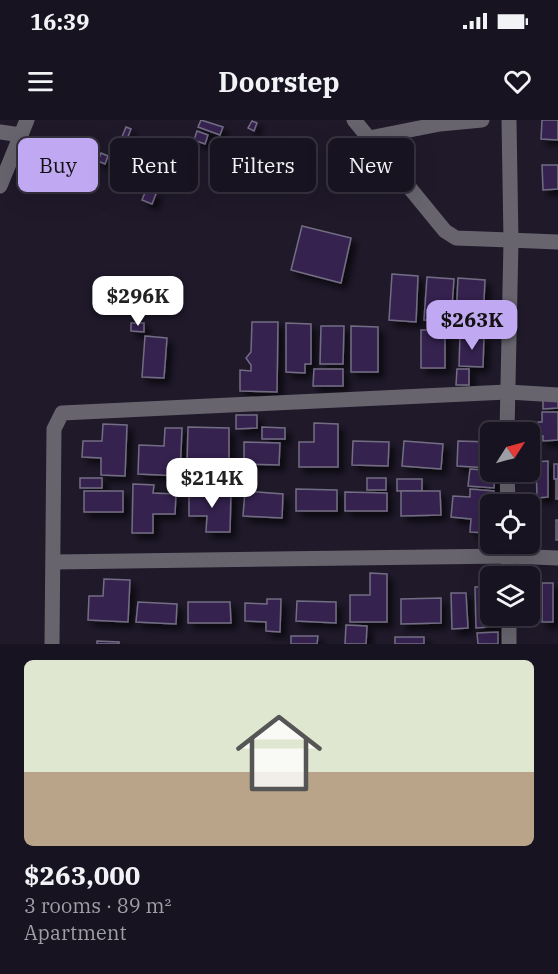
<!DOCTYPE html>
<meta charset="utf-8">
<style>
:root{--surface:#171320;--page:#24202d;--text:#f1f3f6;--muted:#9e9ea5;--line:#36323e;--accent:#c1a8f3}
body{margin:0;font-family:"IBM Plex Serif",serif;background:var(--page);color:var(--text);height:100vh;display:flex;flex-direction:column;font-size:22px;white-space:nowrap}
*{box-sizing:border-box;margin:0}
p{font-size:20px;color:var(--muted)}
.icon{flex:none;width:33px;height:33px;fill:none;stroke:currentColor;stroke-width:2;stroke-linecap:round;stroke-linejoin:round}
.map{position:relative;height:524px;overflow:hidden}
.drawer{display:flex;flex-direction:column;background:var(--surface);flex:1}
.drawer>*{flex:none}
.guide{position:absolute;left:18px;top:18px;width:522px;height:54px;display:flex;gap:12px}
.needle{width:39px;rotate:54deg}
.buttons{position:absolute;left:480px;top:302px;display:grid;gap:12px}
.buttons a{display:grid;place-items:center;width:60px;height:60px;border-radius:9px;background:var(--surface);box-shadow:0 6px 24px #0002,0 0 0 2px var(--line);font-size:30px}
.price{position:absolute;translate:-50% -51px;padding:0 14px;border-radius:12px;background:#fff;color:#222;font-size:20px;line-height:39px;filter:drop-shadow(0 2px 3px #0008)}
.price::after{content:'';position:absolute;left:50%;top:36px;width:18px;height:14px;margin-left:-9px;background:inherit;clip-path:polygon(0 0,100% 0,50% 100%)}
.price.active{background:var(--accent);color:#111}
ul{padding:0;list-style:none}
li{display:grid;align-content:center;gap:12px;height:318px;padding:0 24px}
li+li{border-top:2px solid var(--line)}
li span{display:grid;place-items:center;height:186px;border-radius:9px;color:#555}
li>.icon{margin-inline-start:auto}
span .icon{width:108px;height:108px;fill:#fffc;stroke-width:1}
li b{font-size:26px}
.tag{padding:0 21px;border-radius:9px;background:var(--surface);box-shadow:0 6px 24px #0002,0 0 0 2px var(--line);font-size:21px;line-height:54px}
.tag.active{background:var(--accent);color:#111}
.status{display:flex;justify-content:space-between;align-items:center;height:42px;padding:0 30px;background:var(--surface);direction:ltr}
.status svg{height:16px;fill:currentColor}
header{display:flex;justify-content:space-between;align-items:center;height:78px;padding:0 24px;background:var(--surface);font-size:27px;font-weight:700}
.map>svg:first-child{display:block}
</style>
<div class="status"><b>16:39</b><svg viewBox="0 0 49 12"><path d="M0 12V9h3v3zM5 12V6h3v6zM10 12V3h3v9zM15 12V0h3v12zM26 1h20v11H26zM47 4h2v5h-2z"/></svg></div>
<header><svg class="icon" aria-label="menu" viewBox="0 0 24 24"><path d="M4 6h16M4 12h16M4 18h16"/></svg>Doorstep<svg class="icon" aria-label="heart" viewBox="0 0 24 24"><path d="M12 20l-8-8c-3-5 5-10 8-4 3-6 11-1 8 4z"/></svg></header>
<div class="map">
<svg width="558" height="524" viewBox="0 0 558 524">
<defs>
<filter id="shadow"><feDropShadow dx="5.5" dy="5.5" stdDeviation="3" flood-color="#0009"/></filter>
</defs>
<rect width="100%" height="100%" fill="#1f192a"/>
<g fill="#342350" stroke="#736d83" stroke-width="1.5" filter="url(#shadow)">
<polygon points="201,0 223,7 220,15 198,7"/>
<polygon points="542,0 558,0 558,20 541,19"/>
<polygon points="252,1 257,3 254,11 248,8"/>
<polygon points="126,7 131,9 127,19 122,17"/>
<polygon points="197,11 208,15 205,24 194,20"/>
<polygon points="82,27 95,32 91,41 78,36"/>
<polygon points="101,33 108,36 105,44 98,41"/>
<polygon points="542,45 558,45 558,69 543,70"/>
<polygon points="77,52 85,55 82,64 73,61"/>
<polygon points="146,70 156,74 152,84 142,80"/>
<polygon points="302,106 351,118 341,163 291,150"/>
<polygon points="392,154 418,156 416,202 389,200"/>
<polygon points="427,157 454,159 451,201 424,200"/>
<polygon points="458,158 485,160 483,200 456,198"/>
<polygon points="252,202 278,202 277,272 240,271 240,250 251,251 251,245 246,238 251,232"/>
<polygon points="131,203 144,203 144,212 131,211"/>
<polygon points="286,203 311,204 311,244 305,244 305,253 286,252"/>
<polygon points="321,206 344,206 343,244 320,244"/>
<polygon points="351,206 378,207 378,252 351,252"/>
<rect x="421" y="210" width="24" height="38"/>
<polygon points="460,215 484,216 483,247 459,246"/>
<polygon points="145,216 167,218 164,258 142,257"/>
<polygon points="314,249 343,249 343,266 313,266"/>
<polygon points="457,249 469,249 469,265 456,265"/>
<polygon points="543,279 558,279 558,288 543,289"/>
<polygon points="542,292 558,292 558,320 543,321 543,316 538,316 538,302 542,302"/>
<polygon points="236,295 257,295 257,308 236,309"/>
<polygon points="314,303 338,304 338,347 299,347 299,322 314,322"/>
<polygon points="103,304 127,305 125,356 101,355 101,338 82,337 83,321 102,321"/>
<polygon points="188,307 229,308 229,356 210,356 210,345 187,345"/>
<polygon points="262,307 285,308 285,319 262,319"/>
<polygon points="165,308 182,308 180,356 138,354 139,325 164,326"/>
<polygon points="353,321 389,322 388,346 352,345"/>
<polygon points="404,321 443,324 441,349 402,346"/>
<polygon points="458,321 490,322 490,348 457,346"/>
<polygon points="244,322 280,323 279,345 244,344"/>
<polygon points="548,341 548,377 537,378 536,342"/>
<rect x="554" y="344" width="4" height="15"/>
<polygon points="470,349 495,351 494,368 468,366"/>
<rect x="80" y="358" width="22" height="10"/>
<rect x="367" y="358" width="19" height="12"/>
<rect x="397" y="359" width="25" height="12"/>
<rect x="556" y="359" width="2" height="20"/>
<polygon points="133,364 154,365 153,373 176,374 175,394 153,394 153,413 132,413"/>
<polygon points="296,369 337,370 337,391 296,391"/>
<polygon points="470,369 494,371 493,384 490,384 490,413 470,412 471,399 451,397 453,376 470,377"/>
<rect x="84" y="371" width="39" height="21"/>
<polygon points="189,371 231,372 230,412 206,412 207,396 189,396"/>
<polygon points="245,371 283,374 282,398 243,396"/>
<polygon points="401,371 440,371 441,395 401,396"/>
<polygon points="345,372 387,373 387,391 345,391"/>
<rect x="556" y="400" width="2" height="20"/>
<polygon points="370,453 387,454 387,502 350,502 350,475 370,475"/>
<polygon points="104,459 130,460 128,502 88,500 89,476 103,476"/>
<rect x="542" y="463" width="11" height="39"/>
<polygon points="490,466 490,495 502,495 502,506 476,508 475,467"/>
<polygon points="451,473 466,473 468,508 452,509"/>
<polygon points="441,478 441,503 401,504 401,479"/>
<polygon points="267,479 281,479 280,512 266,511 266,502 245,501 245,483 267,484"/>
<polygon points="297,481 336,482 336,503 296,501"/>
<polygon points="138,482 177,484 176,504 136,502"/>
<polygon points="188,482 230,482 231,503 188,503"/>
<polygon points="346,505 367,506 366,524 345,524"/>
<polygon points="498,512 498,524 478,524 477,513"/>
<polygon points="291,516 318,516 317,524 291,524"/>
<rect x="395" y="517" width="29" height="7"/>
<polygon points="97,521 119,522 119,524 97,524"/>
</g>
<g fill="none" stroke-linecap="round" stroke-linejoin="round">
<g stroke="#67646e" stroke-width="15">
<polyline points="354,0 445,111 456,118 558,122"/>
<polyline points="0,12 21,15"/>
<polyline points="369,18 440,4 482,0"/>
<polyline points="0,66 27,0"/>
<polyline points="507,312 511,121 509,0"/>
<polyline points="507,351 508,384"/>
<polyline points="508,423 508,456"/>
<polyline points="54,442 508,436 558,438"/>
<polyline points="509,495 509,524"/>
<polyline points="52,524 54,309 62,293 507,272 558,275"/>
</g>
</g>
</svg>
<div class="buttons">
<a><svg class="needle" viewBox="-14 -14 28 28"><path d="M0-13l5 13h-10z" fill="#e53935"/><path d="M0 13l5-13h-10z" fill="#9e9ea5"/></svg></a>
<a><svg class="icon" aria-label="locate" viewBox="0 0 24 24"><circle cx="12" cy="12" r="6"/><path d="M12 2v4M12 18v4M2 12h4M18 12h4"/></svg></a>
<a><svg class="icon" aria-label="layers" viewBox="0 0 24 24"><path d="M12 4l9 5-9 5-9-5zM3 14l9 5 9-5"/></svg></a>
</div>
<b class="price" style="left:138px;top:207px">$296K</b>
<b class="price active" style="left:472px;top:231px">$263K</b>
<b class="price" style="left:212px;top:389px">$214K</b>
<div class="guide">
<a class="tag active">Buy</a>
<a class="tag">Rent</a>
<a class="tag">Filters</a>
<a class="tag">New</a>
</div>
</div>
<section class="drawer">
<ul>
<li><span style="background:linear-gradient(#dfe7d0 60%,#b9a48a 0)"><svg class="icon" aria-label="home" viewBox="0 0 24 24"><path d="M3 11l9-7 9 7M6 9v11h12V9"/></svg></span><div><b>$263,000</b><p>3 rooms · 89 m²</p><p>Apartment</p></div></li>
</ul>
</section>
